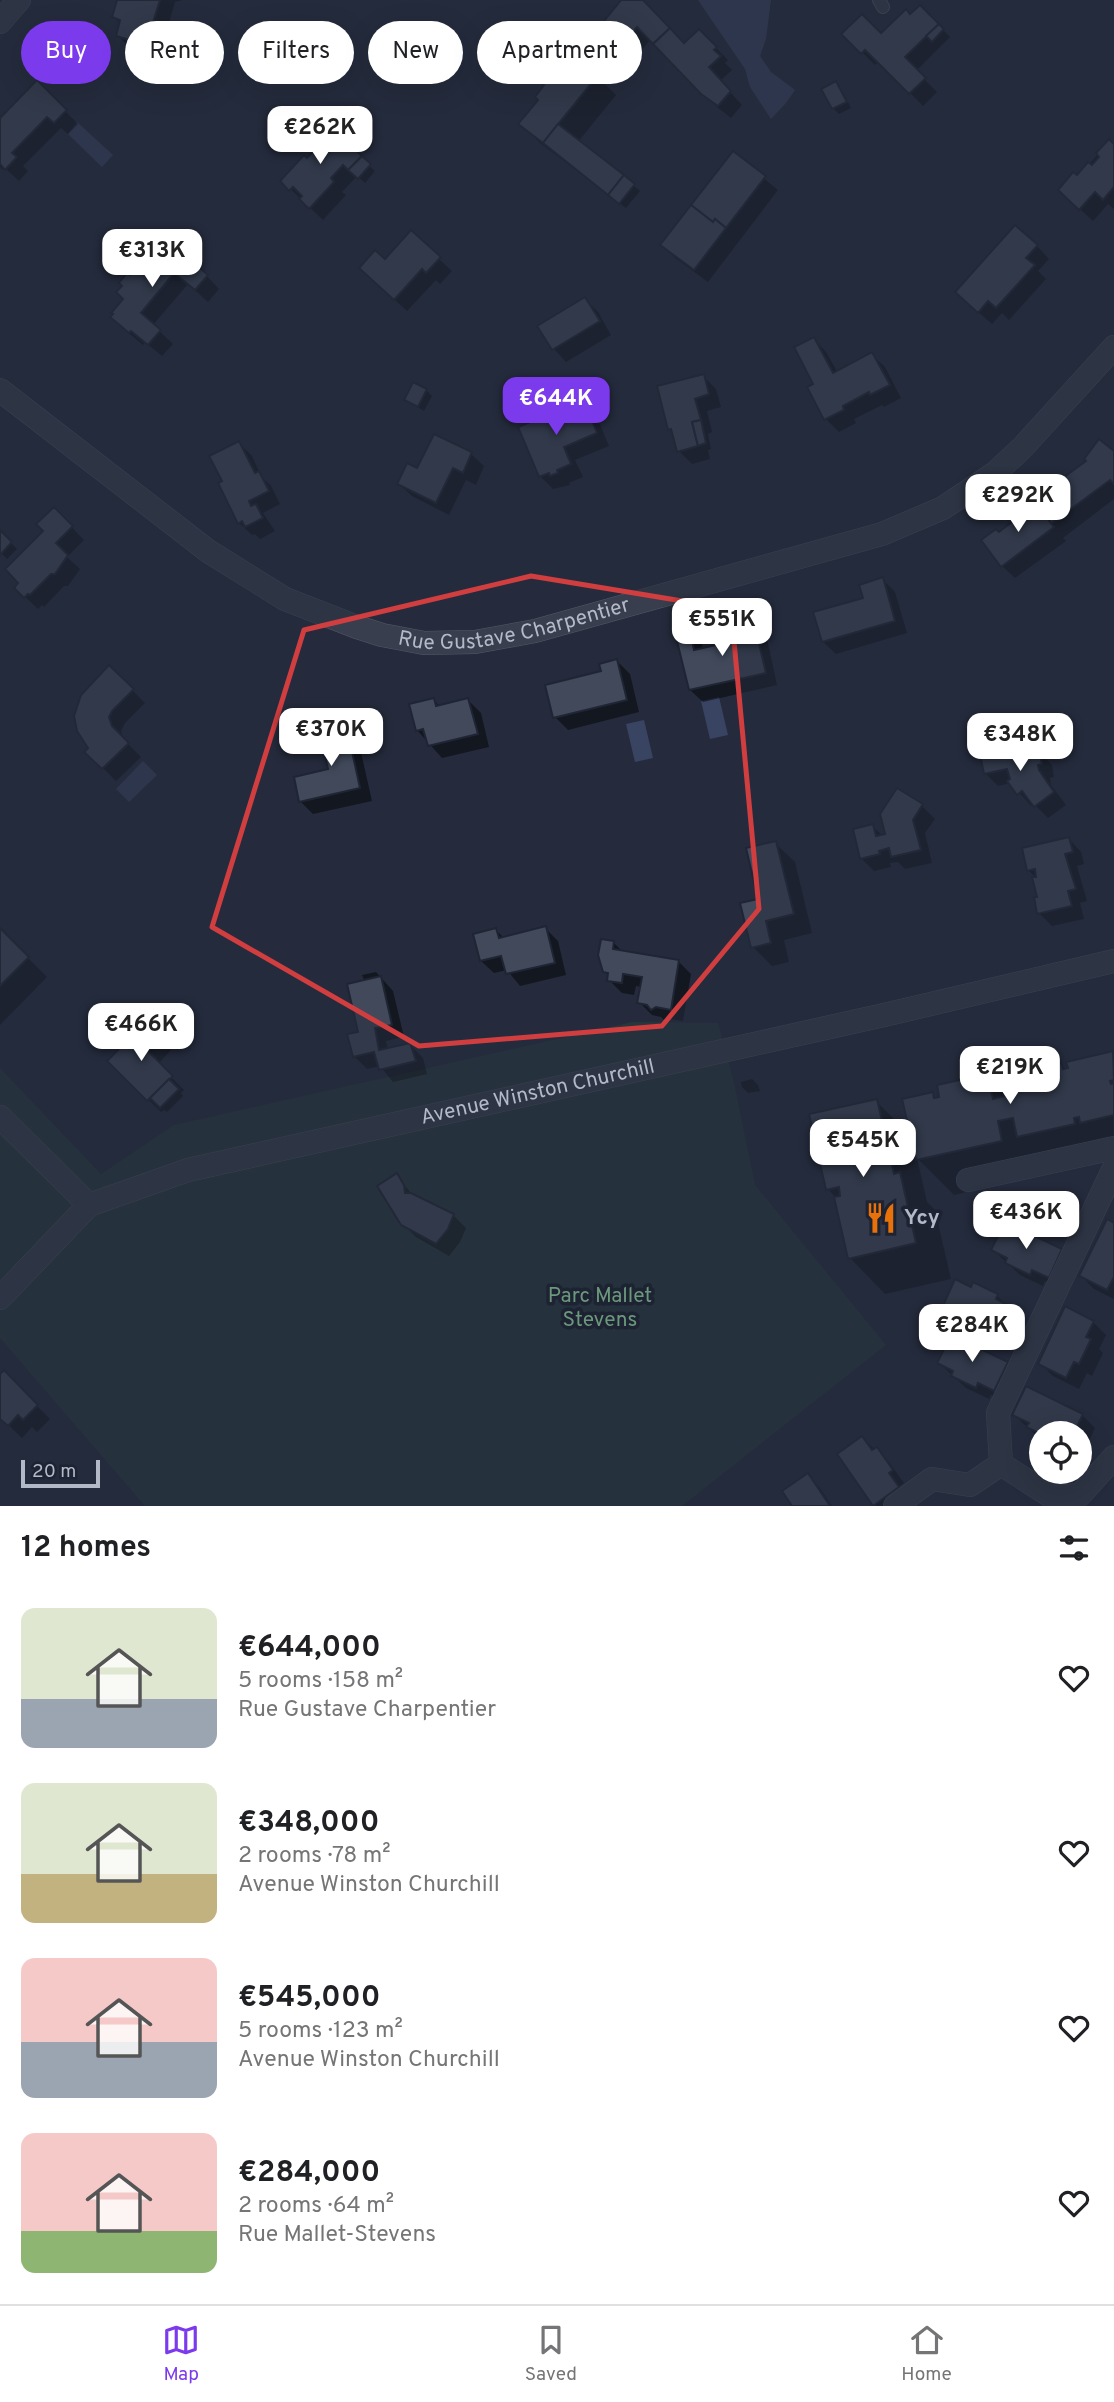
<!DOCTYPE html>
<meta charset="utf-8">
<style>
:root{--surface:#fff;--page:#f6f6f6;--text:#202124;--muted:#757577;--line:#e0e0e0;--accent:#7c3aed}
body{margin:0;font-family:Overpass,sans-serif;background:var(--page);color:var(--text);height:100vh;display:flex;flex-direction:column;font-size:26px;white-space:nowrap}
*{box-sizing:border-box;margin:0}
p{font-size:23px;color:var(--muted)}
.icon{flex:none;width:38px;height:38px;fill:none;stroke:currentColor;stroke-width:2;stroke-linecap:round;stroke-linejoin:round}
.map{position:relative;height:1506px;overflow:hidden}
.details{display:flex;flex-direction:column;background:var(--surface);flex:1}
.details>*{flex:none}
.top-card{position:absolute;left:21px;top:21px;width:700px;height:63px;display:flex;gap:14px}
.tools{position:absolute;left:1029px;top:1421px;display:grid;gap:14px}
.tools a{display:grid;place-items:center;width:63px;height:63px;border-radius:50%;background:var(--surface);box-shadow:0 7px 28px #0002;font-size:35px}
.scale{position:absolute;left:21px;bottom:18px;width:79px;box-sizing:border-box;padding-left:7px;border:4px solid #b4b9c8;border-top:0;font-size:19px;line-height:24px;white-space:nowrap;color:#b4b9c8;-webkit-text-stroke:5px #1d2332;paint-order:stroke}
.price{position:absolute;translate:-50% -60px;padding:0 16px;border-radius:14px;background:#fff;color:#222;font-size:23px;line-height:46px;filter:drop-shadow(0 2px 4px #0008)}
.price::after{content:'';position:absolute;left:50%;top:42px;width:21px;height:16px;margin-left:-10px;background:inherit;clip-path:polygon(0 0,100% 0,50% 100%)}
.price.current{background:var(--accent);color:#fff}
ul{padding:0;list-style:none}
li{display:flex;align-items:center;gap:21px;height:175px;padding:0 21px}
li span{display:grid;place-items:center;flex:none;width:196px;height:140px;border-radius:14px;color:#555}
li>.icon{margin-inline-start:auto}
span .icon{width:84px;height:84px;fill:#fffc;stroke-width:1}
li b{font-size:30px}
h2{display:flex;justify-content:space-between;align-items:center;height:84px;padding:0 21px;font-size:30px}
.chip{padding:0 24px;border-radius:32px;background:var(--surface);box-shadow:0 7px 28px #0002;font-size:24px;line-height:63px}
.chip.current{background:var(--accent);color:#fff}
.menu{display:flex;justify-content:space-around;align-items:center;height:98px;border-top:2px solid var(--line);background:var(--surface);font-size:19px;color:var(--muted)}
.menu a{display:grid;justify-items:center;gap:4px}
.menu .current{color:var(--accent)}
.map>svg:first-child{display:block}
</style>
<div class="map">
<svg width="1114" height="1506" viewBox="0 0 1114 1506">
<rect width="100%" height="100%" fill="#252b3c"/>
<polygon fill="#27383d" points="633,1022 718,1023 733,1078 755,1185 886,1345 682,1506 145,1506 0,1338 0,1068 101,1174 174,1125"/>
<g fill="#394463">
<polygon points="698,0 771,0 766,39 760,56 771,72 795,90 786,103 771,119 750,87 745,69"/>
<polygon points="77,122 113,155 102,167 68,134"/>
<polygon points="719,697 728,735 710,739 701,701"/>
<polygon points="644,720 653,758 635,762 626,724"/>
<polygon points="143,761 157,775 129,802 116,789"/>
</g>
<g fill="#0007">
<polygon points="120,0 183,0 175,2 164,40 157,38 152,55 131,49 118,36 121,24 114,17"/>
<polygon points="623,0 641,0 685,45 699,31 728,60 725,63 732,70 720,81 742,105 731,118 717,107 651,39 620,76 613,70 603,82 616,95 578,142 640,191 626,208 540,143 521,124 541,100 545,87 531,72 582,66 583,64 573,54 586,46"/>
<polygon points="920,7 950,37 916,71 937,92 923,106 879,61 875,65 844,34 881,36 910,16"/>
<polygon points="37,83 78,124 68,134 61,128 23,166 28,171 19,181 5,168 3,170 0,167 0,121"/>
<polygon points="835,83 841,89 851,108 839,114 833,108"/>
<polygon points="327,126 375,171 365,183 357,176 342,192 346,195 323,220 282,181 322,144"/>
<polygon points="1109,142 1114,146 1114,209 1108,204 1093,221 1073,203 1077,178"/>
<polygon points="733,153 778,190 708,282 675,258 663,245"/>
<polygon points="411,233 452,271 440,284 436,280 407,311 374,281 385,262"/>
<polygon points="1037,246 1049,259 1038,271 1046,279 1009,320 1002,313 992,324 970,305"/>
<polygon points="159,260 207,276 219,289 208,302 188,284 153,325 173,344 162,356 145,342 143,345 125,330 125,299 130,277"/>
<polygon points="585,299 598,312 611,335 566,362 554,349 540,326"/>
<polygon points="814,339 826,352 838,373 872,355 885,367 901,398 884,407 882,405 854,419 856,423 839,432 826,419 815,385"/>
<polygon points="703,376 716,389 721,407 707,411 712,432 708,434 711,449 708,450 710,459 692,464 679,451 674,434 669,429"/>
<polygon points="426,390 432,396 424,411 406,400"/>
<polygon points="583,402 596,415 609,446 575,460 583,477 569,483 570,485 553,489 540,476"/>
<polygon points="435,436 471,454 484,466 476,485 466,480 449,515 412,496 399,484 418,471"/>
<polygon points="239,443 252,456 261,476 271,486 280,504 263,513 275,531 260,539 255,534 252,535 239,523"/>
<polygon points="1114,453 1114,499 1063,538 1066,541 1015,578 1002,566 999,534"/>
<polygon points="54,509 84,540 67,557 80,569 68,586 64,586 44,607 42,605 38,609 16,588"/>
<polygon points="0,532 17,549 7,559 0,552"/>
<polygon points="882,579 895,592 907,633 836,654 823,642"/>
<polygon points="752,616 765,629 777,685 703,702 690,690 689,632 702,644 703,650 745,640"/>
<polygon points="617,661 630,674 639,712 568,730 555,717"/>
<polygon points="109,667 145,703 125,723 121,731 125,741 141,757 116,781 87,752 91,749"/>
<polygon points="434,700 440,707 468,700 481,713 489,747 442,758 417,730"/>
<polygon points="345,726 358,739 372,801 313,814 300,801 330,770"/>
<polygon points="1009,749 1016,757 1039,752 1052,765 1054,777 1050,778 1051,785 1066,805 1048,818 1034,804 1031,806 1011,783 998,786 985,773"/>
<polygon points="897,790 922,806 935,819 925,833 932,863 905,869 898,862 890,863 891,867 874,871 861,858 872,826 883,836 887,835"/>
<polygon points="1069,839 1081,852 1084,864 1077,866 1087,901 1080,903 1084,919 1052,926 1039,913 1036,878 1028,870"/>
<polygon points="775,843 795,862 812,933 784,940 789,962 772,966 753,947 761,900"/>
<polygon points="545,928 558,941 566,975 520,986 507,970 494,973 481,961 496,930 504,938"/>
<polygon points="0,930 47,977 0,1025"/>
<polygon points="614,943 623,952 678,961 691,974 683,1021 670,1019 665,1021 661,1017 652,1015 639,1002 642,987 636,986 634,995 622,993 609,980 609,976 604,971"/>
<polygon points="376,972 393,991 404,1037 386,1041 388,1050 410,1045 423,1058 427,1074 393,1082 380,1066 367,1069 354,1056 360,1033 365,982 362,975"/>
<polygon points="145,1025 171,1050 158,1064 184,1090 181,1093 183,1096 167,1112 164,1110 161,1112 109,1061"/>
<polygon points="1112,1053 1114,1154 1037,1176 954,1195 917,1158 927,1202 935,1210 951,1279 885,1294 850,1258 835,1197 828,1189 876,1101 913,1138 932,1094 937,1099 987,1076 1011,1100 1061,1065 1066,1070"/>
<polygon points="752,1079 758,1085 760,1091 748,1093 742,1087 741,1082"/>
<polygon points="397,1176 415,1198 453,1215 466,1228 460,1242 449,1256 416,1237 403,1224"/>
<polygon points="1006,1224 1061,1251 1074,1263 1062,1289 1045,1281 1043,1286 1020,1275 993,1250"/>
<polygon points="1114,1225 1114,1299 1094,1289 1081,1276"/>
<polygon points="972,1289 997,1296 1024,1321 1012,1347 956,1320 944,1308"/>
<polygon points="1093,1322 1106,1335 1099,1349 1103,1353 1092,1376 1087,1373 1079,1389 1053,1376 1040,1363"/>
<polygon points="939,1363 1007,1364 1020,1376 1008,1402 991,1395 989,1399 966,1388"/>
<polygon points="4,1373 50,1419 37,1432 32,1427 22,1438 0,1417 0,1377"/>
<polygon points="1014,1415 1082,1415 1095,1428 1083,1454 1080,1452 1080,1433 1041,1433 1041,1440"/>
<polygon points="862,1438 889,1462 904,1483 900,1486 910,1501 903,1506 876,1506 839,1454"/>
<polygon points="808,1476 820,1488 832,1506 794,1506 784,1492"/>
</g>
<g fill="#41495b" stroke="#1f2534" stroke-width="2">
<polygon points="117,0 160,0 151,29 145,27 140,43 116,36 120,20 112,17"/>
<polygon points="621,0 643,0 670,28 653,44 637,27 607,65 579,43 582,40 586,43"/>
<polygon points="920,5 939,24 905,57 926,78 909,94 865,50 861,54 841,34 862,14 881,33 906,9 910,14"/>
<polygon points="939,24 944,29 932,42 926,36"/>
<polygon points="670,28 684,43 699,29 717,47 714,50 721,56 709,67 731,91 718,106 701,94 653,44"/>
<polygon points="554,40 569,55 598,75 543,143 518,124 538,100 535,97 544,85 528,72 550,48 548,47"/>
<polygon points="579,43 607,65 598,75 570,54"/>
<polygon points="37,80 67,110 54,123 47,117 12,153 17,157 5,170 0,164 0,118"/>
<polygon points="836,81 847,102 832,109 821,89"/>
<polygon points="327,124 362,156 348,170 343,165 331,178 334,182 309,209 299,199 302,196 293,187 289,191 280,181 304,155 307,158 320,144 313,138"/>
<polygon points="558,124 624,175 608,195 543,143"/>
<polygon points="1109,139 1114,144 1114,187 1103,200 1095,192 1079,210 1058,190 1073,172 1077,175 1088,162 1092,165 1099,157 1096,153"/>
<polygon points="733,151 766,176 726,228 715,219 713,222 691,205"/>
<polygon points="362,156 371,164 358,179 348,170"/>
<polygon points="624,175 635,184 619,204 608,195"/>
<polygon points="691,205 713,222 715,219 726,228 694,270 660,245"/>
<polygon points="1015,225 1038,245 1026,258 1035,265 996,308 988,301 978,313 955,292"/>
<polygon points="411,230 441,257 426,273 422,269 394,300 359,268 375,250 385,259"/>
<polygon points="171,243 208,275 195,290 174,273 141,313 161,330 148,345 131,331 129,333 110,317 113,314 111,313 123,299 116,292 122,286 119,283 127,273 130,275 151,251 159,257"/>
<polygon points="585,297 600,321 552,350 537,326"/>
<polygon points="814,337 833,373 872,352 890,385 870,395 869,392 843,406 844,410 824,420 807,387 813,384 794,347"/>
<polygon points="704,374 709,394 695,399 701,420 692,422 698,446 677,452 671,429 668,430 657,386"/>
<polygon points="413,382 427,389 418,407 404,400"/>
<polygon points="584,400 597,433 564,447 571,464 557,470 558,473 550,476 549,473 539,477 518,427"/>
<polygon points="701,420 706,443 698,446 692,422"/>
<polygon points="434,434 472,452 463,473 453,468 436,503 397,484 407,463 417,468"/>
<polygon points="1099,439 1114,451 1114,484 1110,480 1051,524 1033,500 1086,461 1084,459"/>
<polygon points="239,441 255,473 259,471 269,491 249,501 251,506 256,504 263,518 245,527 242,521 238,524 218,483 222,481 209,456"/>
<polygon points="1033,500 1054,527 1001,567 981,540 996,529 999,532 1017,518 1014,515"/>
<polygon points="54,507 73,526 56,543 68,555 55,574 51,574 30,595 28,594 24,598 14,588 18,583 5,569 43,531 36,524"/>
<polygon points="0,530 12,542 0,555"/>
<polygon points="883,577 895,621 822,642 813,612 863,598 859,585"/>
<polygon points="752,614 766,673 689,690 675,633 690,630 694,650 742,639 737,617"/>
<polygon points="617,659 627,700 553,718 545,685 601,671 599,664"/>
<polygon points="109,665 134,689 112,711 109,717 112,726 129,743 102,769 84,752 88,748 77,731 74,716 81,695"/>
<polygon points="434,698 436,706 468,698 478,734 428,746 423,729 416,731 409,704"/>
<polygon points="346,724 360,788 299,802 294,777 328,769 319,730"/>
<polygon points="1009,748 1011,756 1039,750 1042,764 1038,765 1039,770 1054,792 1034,807 1022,791 1017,795 1007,781 1010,779 1007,769 984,774 980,754"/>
<polygon points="897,788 923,804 913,820 921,850 891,857 889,848 879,851 880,854 860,859 853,829 873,824 876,836 885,834 880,814"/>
<polygon points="1069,837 1073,852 1065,854 1076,889 1068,891 1072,906 1037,914 1034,897 1037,897 1032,877 1036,877 1035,869 1027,871 1022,848"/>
<polygon points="776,841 794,914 766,921 771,943 751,948 740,903 758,899 746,848"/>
<polygon points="546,926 555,963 506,974 501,956 480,961 473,934 496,928 499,938"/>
<polygon points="0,928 29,957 0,986"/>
<polygon points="601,939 614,941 613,949 679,960 671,1010 656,1007 651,1010 647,1005 637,1003 642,977 623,974 622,983 607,981 608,973 603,972 598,955"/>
<polygon points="381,976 392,1025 375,1028 379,1050 410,1043 416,1061 379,1070 374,1052 353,1057 347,1034 358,1032 347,984"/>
<polygon points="145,1022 160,1036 147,1050 173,1076 147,1101 107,1061"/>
<polygon points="1113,1051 1114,1080 1110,1081 1111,1084 1114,1083 1114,1115 1080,1123 1079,1117 1074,1118 1075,1124 1017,1137 1013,1118 998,1121 1002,1141 916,1160 902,1099 933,1092 934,1098 939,1097 937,1085 987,1074 993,1099 1008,1095 1004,1076 1061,1063 1063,1069 1068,1068 1066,1062"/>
<polygon points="169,1079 179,1089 160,1108 150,1098"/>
<polygon points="877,1099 894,1174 900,1172 916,1243 848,1259 834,1197 840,1196 839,1187 826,1190 809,1114"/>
<polygon points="397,1173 404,1185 405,1193 411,1193 454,1214 448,1229 436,1244 401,1225 377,1186"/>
<polygon points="1107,1219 1114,1223 1114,1277 1107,1290 1079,1276"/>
<polygon points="1005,1222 1062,1249 1049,1278 1032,1270 1030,1275 1005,1263 1007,1258 991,1250"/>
<polygon points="955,1279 971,1287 973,1282 998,1294 996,1299 1012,1307 999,1335 942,1308"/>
<polygon points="1065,1306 1094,1321 1086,1337 1091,1339 1079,1364 1074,1362 1066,1378 1038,1364"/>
<polygon points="951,1335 1008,1362 994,1391 978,1383 976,1388 951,1376 953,1371 937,1363"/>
<polygon points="4,1370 38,1405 23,1420 18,1415 8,1426 0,1419 0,1374"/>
<polygon points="1026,1386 1083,1414 1074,1433 1041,1434 1026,1427 1029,1423 1012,1415"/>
<polygon points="862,1436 872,1450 877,1447 893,1470 889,1473 899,1487 873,1506 837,1454"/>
<polygon points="808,1473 830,1506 792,1506 782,1491"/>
</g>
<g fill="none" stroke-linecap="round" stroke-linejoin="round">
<defs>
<polyline id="lane" points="879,0 883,7"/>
<g id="street">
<polyline points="0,22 19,0"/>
<path id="s1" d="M0,390L208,551L285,599L357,627L382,635L424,643L475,642L535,631L882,534L943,508L995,473L1023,447L1114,347"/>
<polyline points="0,1117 89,1205"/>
<polyline points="968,1180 1114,1148"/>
<path id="s2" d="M0,1298L89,1205L188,1170L884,1015L1114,961"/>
<polyline points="1001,1464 1052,1497 1080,1495 1114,1457"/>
<polyline points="895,1506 932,1479 970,1485 1001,1464 998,1413 1114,1168"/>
</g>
</defs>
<use href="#lane" stroke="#535968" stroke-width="14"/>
<use href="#street" stroke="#535968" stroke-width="24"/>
<use href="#lane" stroke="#383e4d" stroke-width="12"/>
<use href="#street" stroke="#383e4d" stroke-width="23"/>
</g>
<path d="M0 0H1114V1506H0ZM531,576L731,609L759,909L662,1026L419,1046L212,927L304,630Z" fill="#252b3c" fill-opacity=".55" fill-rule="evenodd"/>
<path fill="none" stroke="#d13e40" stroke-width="5" stroke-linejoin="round" d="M531,576L731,609L759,909L662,1026L419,1046L212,927L304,630Z"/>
<defs>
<symbol id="restaurant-bare" viewBox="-9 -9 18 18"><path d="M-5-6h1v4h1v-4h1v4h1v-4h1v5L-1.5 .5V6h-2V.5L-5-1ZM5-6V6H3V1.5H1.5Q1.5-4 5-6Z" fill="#e8710a" stroke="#1d2332" stroke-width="2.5" paint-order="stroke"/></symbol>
</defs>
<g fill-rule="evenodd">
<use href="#restaurant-bare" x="859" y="1196" width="44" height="44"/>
</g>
<g text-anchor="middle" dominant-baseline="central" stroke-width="7" stroke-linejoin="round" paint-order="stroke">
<g font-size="21" fill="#b4b9c8" stroke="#1d2332">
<text stroke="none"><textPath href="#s1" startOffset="592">Rue Gustave Charpentier</textPath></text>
<text stroke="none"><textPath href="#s2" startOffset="592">Avenue Winston Churchill</textPath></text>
</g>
<g font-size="21" font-weight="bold" fill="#b4b9c8" stroke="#1d2332" text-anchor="start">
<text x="904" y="1218">Ycy</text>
</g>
<g font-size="21" fill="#6c987c" stroke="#1d2332">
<text x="600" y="1296">Parc Mallet<tspan x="600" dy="24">Stevens</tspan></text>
</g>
</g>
</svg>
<div class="tools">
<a><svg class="icon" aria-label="locate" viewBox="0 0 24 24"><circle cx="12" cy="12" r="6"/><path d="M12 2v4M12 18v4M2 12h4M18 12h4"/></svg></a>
</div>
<div class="scale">20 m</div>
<b class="price" style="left:320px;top:166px">€262K</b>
<b class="price" style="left:152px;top:289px">€313K</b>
<b class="price current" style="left:556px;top:437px">€644K</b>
<b class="price" style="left:1018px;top:534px">€292K</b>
<b class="price" style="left:722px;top:658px">€551K</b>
<b class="price" style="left:331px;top:768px">€370K</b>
<b class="price" style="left:1020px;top:773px">€348K</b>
<b class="price" style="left:141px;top:1063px">€466K</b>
<b class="price" style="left:1010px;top:1106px">€219K</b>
<b class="price" style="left:863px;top:1179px">€545K</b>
<b class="price" style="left:1026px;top:1251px">€436K</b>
<b class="price" style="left:972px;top:1364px">€284K</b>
<div class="top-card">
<a class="chip current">Buy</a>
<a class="chip">Rent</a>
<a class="chip">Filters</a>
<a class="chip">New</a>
<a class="chip">Apartment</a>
</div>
</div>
<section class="details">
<h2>12 homes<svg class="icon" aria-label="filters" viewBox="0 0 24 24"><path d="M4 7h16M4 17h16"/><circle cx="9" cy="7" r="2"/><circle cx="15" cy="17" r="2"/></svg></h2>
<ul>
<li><span style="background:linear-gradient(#dfe7d0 65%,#9aa5b1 0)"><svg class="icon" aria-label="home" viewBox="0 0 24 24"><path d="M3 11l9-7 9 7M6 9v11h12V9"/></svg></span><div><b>€644,000</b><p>5 rooms · 158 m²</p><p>Rue Gustave Charpentier</p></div><svg class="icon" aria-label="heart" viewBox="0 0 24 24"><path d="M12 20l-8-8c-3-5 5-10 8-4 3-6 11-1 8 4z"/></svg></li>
<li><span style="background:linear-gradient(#dfe7d0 65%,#c2b280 0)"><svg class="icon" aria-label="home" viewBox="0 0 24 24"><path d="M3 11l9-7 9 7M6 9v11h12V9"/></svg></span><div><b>€348,000</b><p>2 rooms · 78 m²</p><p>Avenue Winston Churchill</p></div><svg class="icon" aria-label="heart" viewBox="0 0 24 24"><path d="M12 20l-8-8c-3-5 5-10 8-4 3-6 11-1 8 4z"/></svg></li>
<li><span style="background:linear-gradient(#f6c9c9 60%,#9aa5b1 0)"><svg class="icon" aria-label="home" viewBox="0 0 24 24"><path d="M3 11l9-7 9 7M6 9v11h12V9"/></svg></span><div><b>€545,000</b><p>5 rooms · 123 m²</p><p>Avenue Winston Churchill</p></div><svg class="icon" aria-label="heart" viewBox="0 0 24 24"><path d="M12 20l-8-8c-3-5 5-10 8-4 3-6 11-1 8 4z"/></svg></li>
<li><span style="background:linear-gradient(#f6c9c9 70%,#8fb573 0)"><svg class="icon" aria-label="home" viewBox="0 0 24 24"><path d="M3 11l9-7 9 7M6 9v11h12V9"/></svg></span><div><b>€284,000</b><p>2 rooms · 64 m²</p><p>Rue Mallet-Stevens</p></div><svg class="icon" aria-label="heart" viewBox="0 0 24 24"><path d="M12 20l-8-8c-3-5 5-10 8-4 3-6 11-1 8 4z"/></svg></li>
</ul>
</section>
<nav class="menu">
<a class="current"><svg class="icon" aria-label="map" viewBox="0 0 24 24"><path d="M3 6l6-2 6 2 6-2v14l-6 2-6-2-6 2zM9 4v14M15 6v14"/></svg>Map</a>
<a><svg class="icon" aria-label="saved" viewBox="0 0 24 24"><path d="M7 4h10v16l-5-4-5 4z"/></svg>Saved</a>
<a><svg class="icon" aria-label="home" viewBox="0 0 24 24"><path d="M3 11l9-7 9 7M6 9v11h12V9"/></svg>Home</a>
</nav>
